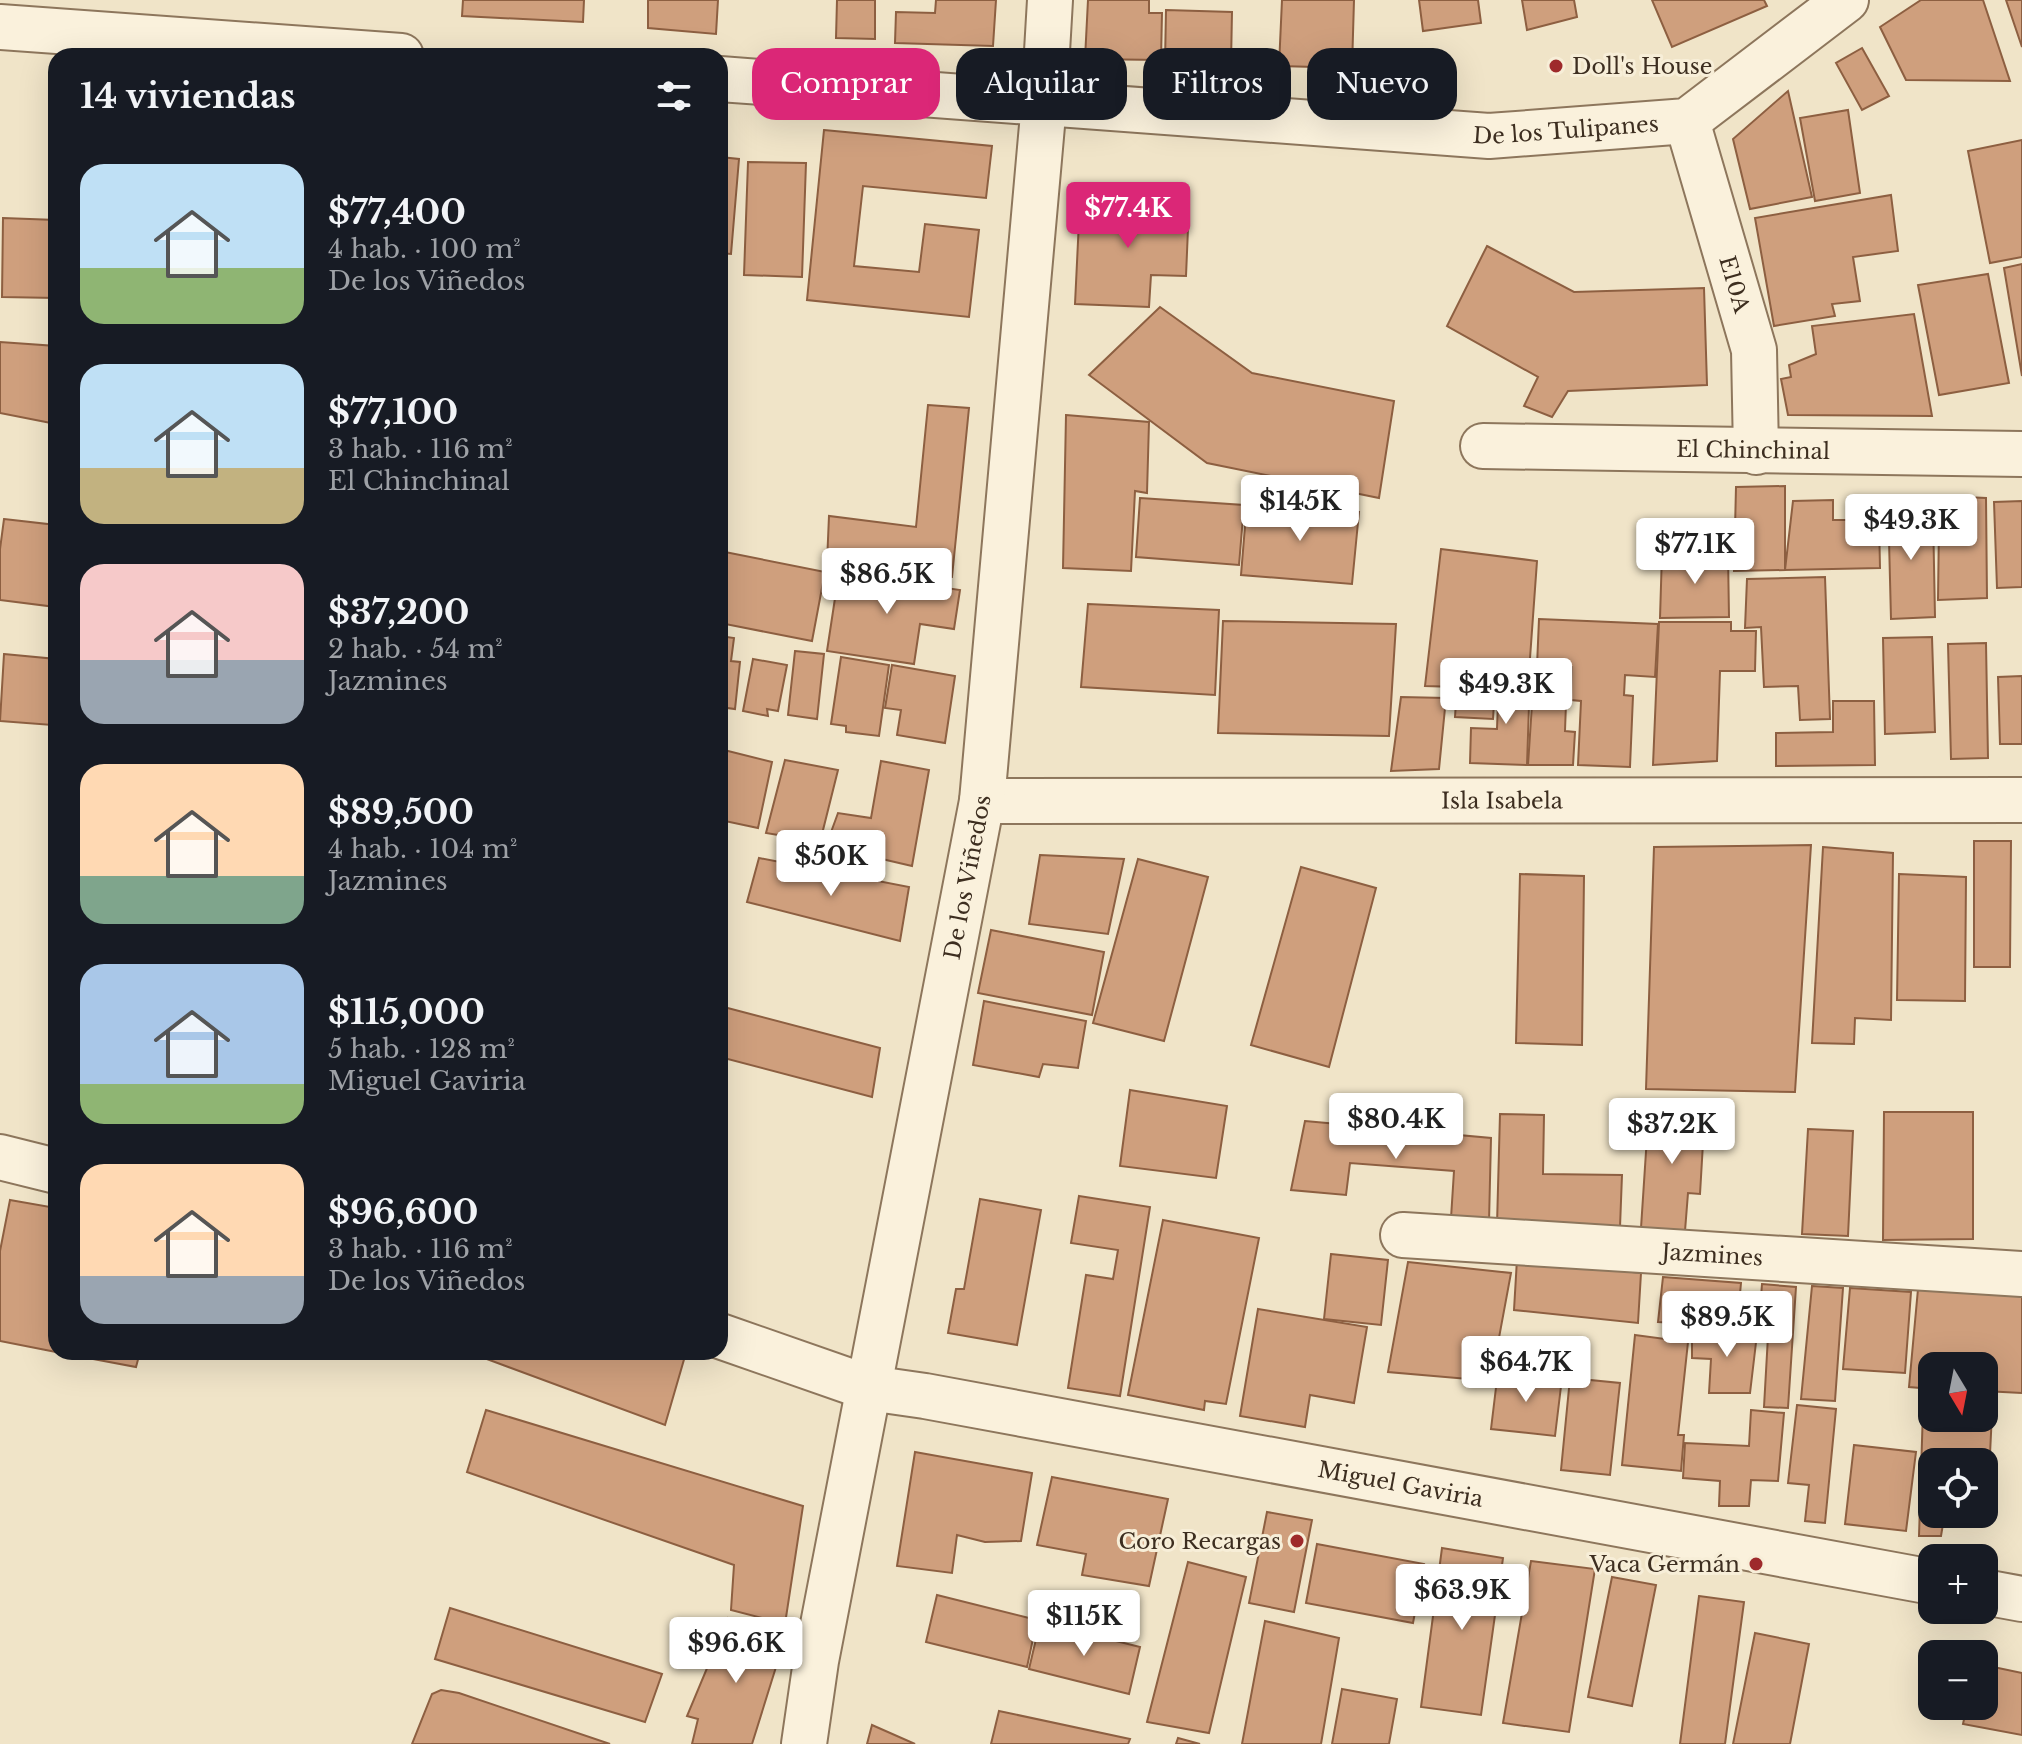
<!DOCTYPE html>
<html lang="es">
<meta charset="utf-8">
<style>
:root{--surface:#171b24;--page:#20242c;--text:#f1f3f6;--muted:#9ea1a6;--accent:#db2777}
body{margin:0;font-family:"Libre Baskerville",serif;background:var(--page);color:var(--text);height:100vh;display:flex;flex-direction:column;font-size:30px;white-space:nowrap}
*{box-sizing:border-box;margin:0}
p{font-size:26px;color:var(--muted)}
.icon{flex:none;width:44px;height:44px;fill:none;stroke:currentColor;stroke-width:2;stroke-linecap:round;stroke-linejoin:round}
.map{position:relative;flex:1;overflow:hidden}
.drawer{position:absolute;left:48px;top:48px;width:680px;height:1312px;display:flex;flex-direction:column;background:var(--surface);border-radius:24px;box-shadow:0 8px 32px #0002}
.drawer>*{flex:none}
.banner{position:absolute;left:752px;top:48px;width:760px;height:72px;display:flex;gap:16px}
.needle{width:52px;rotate:170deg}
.buttons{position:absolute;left:1918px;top:1352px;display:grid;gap:16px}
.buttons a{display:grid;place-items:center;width:80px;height:80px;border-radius:16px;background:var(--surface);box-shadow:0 8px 32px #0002;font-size:40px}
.price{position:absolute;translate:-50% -68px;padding:0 18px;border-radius:8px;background:#fff;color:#222;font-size:26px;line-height:52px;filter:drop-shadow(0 2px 4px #0008)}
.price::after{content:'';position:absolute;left:50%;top:48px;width:24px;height:18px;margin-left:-12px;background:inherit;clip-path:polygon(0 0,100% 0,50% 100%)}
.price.on{background:var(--accent);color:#fff}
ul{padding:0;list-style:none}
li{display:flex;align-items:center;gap:24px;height:200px;padding:0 32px}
li span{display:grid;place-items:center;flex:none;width:224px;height:160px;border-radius:24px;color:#555}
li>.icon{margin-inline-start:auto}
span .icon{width:96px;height:96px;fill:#fffc;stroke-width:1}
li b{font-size:34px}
h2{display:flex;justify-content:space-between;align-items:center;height:96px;padding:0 32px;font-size:34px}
.chip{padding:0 28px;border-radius:24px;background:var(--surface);box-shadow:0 8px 32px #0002;font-size:28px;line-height:72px}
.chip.on{background:var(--accent);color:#fff}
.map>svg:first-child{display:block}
</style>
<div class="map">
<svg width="2022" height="1744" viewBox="0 0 2022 1744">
<rect width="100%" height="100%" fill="#f0e4c8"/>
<g fill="#cf9f7d" stroke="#8d5f41" stroke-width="2" fill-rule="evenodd">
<polygon points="463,0 584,0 583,22 462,16"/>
<polygon points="648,0 718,0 716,34 648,28"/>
<polygon points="837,0 875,0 875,39 836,38"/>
<polygon points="936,0 996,0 993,46 895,43 896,12 935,13"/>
<polygon points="1088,0 1149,0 1149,13 1162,13 1161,60 1085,59"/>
<polygon points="1282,0 1354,0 1352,68 1279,66"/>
<polygon points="1419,0 1478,0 1481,23 1423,31"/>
<polygon points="1522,0 1574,0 1577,17 1527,30"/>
<polygon points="1652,0 1764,0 1767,6 1672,47"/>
<polygon points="1921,0 1983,0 2010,81 1906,80 1880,27"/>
<polygon points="2006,0 2022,0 2022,47"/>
<polygon points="1166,10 1232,12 1231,64 1165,63"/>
<polygon points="1862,48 1889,96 1862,110 1836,63"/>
<polygon points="1788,91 1812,197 1750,209 1733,139"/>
<polygon points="1848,110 1860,193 1815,201 1800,118"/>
<polygon points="824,130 992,146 986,198 863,186 854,266 919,272 925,224 979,230 969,317 807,300"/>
<polygon points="2022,140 2022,257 1990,263 1968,151"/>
<polygon points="720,157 739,159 731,254 720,253"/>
<polygon points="748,162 806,163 802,277 744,275"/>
<polygon points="1891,195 1898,251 1853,257 1860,301 1832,304 1835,316 1774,326 1755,218"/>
<polygon points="1080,200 1189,205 1186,276 1151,275 1149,307 1075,304"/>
<polygon points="3,218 56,220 56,298 2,297"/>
<polygon points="1487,246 1574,292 1704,288 1707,385 1568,391 1552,417 1524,406 1538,377 1447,326"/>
<polygon points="2022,264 2022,376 2004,268"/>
<polygon points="1988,274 2009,383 1939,395 1918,285"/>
<polygon points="1160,307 1252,373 1394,401 1379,498 1207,463 1089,375"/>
<polygon points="1914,314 1932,416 1788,415 1781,379 1791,377 1789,365 1816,354 1812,326"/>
<polygon points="0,342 56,346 56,424 0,413"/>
<polygon points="928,405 969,408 952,577 827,563 829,516 916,527"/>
<polygon points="1066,415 1149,422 1147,493 1135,491 1131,571 1063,568"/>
<polygon points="1785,486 1785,570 1734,571 1736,487"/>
<polygon points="1964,497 1986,498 1987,598 1938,600 1939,523 1965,522"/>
<polygon points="1140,498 1244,505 1239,565 1136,557"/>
<polygon points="1833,500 1833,520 1879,520 1880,568 1785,570 1793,501"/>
<polygon points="1888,500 1933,514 1935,617 1891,619"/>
<polygon points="2022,501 2022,587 1997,588 1994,502"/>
<polygon points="1247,502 1359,512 1352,584 1241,575"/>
<polygon points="4,519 56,525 56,607 0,600 0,549"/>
<polygon points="1441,549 1537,561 1529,672 1496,670 1493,719 1455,717 1457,687 1425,686"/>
<polygon points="720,551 825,572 812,641 720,623"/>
<polygon points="1662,553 1728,554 1729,617 1660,618"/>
<polygon points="839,572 960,590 954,629 920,624 914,664 827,651"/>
<polygon points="1825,577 1830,719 1800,720 1798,686 1764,687 1761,627 1745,628 1747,579"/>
<polygon points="1088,604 1219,610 1215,695 1081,687"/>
<polygon points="1539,619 1658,624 1655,677 1625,675 1624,695 1633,696 1630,767 1578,765 1581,701 1571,700 1572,667 1537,666"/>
<polygon points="1223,621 1396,624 1389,736 1218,733"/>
<polygon points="1659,622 1731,622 1731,631 1756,631 1755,671 1720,671 1717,761 1653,765"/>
<polygon points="720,636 734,638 731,661 740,662 735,709 720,707"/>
<polygon points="1932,637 1935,732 1885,734 1883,638"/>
<polygon points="1986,643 1988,758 1951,759 1948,644"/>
<polygon points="795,651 824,654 817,719 788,715"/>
<polygon points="4,654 56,659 52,725 0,721"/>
<polygon points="841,657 889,665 879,736 846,732 846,726 831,724"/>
<polygon points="753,659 787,665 778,711 767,709 768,716 743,711"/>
<polygon points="892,665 955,676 945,743 897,735 901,710 885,708"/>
<polygon points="1534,674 1567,676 1565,731 1575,732 1573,765 1528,765"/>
<polygon points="1499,675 1530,676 1527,765 1470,763 1471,728 1497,729"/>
<polygon points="2022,676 2022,744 2000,744 1998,677"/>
<polygon points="1401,697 1446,698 1439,769 1391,771"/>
<polygon points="1833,701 1874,701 1875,765 1776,766 1776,733 1833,732"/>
<polygon points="720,749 772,762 758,828 720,820"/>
<polygon points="785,760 838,770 820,842 766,833"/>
<polygon points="881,761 929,770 912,866 826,846 838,813 871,818"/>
<polygon points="1974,841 2011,841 2010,967 1974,967"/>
<polygon points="1811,845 1795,1092 1646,1089 1654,847"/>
<polygon points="1823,847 1893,853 1891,1020 1855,1018 1854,1044 1812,1043"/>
<polygon points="1040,855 1124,859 1108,934 1029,924"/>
<polygon points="759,858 909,887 900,941 747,902"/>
<polygon points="1138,859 1208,877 1164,1041 1093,1023"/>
<polygon points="1301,867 1376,888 1329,1067 1251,1045"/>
<polygon points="1520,874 1584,876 1582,1045 1516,1043"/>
<polygon points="1899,874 1966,877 1965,1001 1897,1000"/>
<polygon points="991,930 1104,952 1092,1015 978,993"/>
<polygon points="984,1001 1086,1021 1078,1068 1043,1064 1039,1077 973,1065"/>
<polygon points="720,1006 880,1048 872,1097 720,1057"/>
<polygon points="1130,1090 1227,1106 1216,1178 1120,1166"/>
<polygon points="1649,1106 1705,1109 1700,1194 1688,1193 1685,1231 1641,1228"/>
<polygon points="1884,1112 1973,1112 1973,1239 1883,1240"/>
<polygon points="1500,1114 1544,1115 1543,1174 1622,1175 1620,1227 1497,1225"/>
<polygon points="1305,1121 1491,1138 1489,1222 1451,1218 1454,1171 1350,1163 1346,1195 1291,1190"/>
<polygon points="1808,1129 1853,1131 1848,1236 1802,1234"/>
<polygon points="1079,1196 1150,1207 1120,1396 1068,1388 1086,1275 1113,1279 1118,1250 1071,1243"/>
<polygon points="980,1199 1041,1210 1017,1345 948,1333 956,1289 964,1289"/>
<polygon points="10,1200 56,1208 56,1352 0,1341 0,1251"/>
<polygon points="1163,1220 1259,1238 1226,1404 1205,1401 1204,1410 1128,1395"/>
<polygon points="1331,1254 1388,1260 1381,1325 1324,1319"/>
<polygon points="1517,1259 1641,1273 1638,1323 1514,1310"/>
<polygon points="1408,1262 1511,1273 1491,1381 1388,1372"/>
<polygon points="1663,1277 1741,1283 1737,1326 1658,1322"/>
<polygon points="1762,1284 1796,1287 1788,1408 1764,1407 1768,1336 1758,1336"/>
<polygon points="1812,1286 1843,1288 1835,1401 1801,1399"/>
<polygon points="1850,1288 1911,1292 1905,1373 1843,1369"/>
<polygon points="1918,1289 2022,1295 2022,1393 1984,1391 1984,1366 1932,1366 1932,1389 1909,1387"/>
<polygon points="1258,1309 1367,1327 1354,1403 1310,1395 1305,1427 1240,1416"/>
<polygon points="1692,1330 1757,1334 1750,1393 1709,1393 1711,1359 1692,1358"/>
<polygon points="1635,1335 1688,1342 1678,1435 1684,1435 1681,1471 1622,1465"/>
<polygon points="56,1352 140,1352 136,1367"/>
<polygon points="468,1352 674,1352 685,1356 665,1425"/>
<polygon points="1498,1371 1562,1378 1555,1436 1491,1429"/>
<polygon points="1570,1378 1620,1383 1610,1475 1561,1470"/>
<polygon points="1797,1405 1836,1409 1825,1523 1805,1521 1809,1485 1788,1483"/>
<path d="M1923,1409H1932V1418H1984V1412L1992,1413L1987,1516H1965V1524H1943L1941,1536H1919ZM1932,1462H1984V1514H1932Z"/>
<polygon points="486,1410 803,1506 785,1624 731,1610 734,1565 467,1472"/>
<polygon points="1751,1410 1784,1413 1778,1481 1751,1480 1749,1506 1719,1506 1720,1481 1683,1478 1685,1443 1749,1446"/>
<polygon points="1854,1445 1916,1452 1906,1531 1845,1524"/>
<polygon points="915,1452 1032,1473 1021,1541 985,1542 957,1535 952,1573 897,1566"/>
<polygon points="1052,1477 1168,1499 1149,1586 1082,1575 1086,1554 1037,1545"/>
<polygon points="1267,1512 1312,1520 1294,1612 1249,1603"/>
<polygon points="1317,1544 1424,1564 1413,1623 1306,1603"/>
<polygon points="1442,1548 1503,1558 1481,1715 1421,1707"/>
<polygon points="1531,1561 1595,1569 1569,1732 1503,1723"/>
<polygon points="1188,1562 1246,1577 1209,1733 1147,1722"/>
<polygon points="1612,1577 1656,1585 1632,1706 1588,1697"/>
<polygon points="937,1595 1037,1620 1027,1667 926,1642"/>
<polygon points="1699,1596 1744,1602 1725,1744 1680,1744"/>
<polygon points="450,1608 662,1674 645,1722 435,1659"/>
<polygon points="728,1618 786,1635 752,1744 692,1744 698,1719 687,1716"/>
<polygon points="1265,1621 1339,1638 1321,1744 1242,1744"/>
<polygon points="1040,1622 1140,1647 1129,1694 1029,1669"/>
<polygon points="1755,1633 1809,1644 1790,1744 1733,1744"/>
<polygon points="1984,1665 2022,1673 2022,1735 1963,1724 1967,1706 1984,1706"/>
<polygon points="1342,1689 1397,1699 1389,1744 1332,1744"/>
<polygon points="441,1690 459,1693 610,1744 412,1744 432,1694"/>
<polygon points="999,1711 1130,1739 1128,1744 991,1744"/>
<polygon points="872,1725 915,1744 867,1744"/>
<polygon points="1178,1738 1200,1744 1176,1744"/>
</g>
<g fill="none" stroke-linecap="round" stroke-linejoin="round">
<defs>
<g id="minor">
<polyline points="0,27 401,56"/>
<path id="s1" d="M720,79L1489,136L1687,121L1846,0"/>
<path id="s2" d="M1687,121L1754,350L1756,452"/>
<path id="s3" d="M1483,446L2022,454"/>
<path id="s4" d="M982,801L2022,800"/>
<polyline points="0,1157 56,1171"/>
<path id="s5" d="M1403,1235L2022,1274"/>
<path id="s6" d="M720,1336L869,1388L925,1396L1932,1582"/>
<polyline points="1984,1592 2022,1599"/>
<path id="s7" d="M804,1744L816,1661L982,801L1044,103L1050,0"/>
</g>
</defs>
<use href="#minor" stroke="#8d765c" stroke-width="48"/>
<use href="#minor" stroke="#faf1dc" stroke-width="44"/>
</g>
<g fill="#9e2a2b" stroke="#f7eed8" stroke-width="3">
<circle cx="1556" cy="66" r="8"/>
<circle cx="1297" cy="1541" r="8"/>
<circle cx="1756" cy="1564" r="8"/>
</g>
<g text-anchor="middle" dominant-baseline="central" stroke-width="6" stroke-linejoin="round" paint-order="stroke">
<g font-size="22" fill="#3d2e20" stroke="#f7eed8" text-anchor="end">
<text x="1572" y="66" text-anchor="start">Doll's House</text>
<text x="1281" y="1541">Coro Recargas</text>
<text x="1740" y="1564">Vaca Germán</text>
</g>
<g font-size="22" fill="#3d2e20" stroke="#f7eed8">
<text stroke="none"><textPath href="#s1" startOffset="848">De los Tulipanes</textPath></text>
<text stroke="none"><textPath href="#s2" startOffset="170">E10A</textPath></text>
<text stroke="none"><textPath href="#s3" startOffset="270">El Chinchinal</textPath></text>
<text stroke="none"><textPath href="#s4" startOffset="520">Isla Isabela</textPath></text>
<text stroke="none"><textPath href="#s7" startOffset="882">De los Viñedos</textPath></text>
<text stroke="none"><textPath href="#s5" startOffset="310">Jazmines</textPath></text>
<text stroke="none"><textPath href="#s6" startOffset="698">Miguel Gaviria</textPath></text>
</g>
</g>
</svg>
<div class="buttons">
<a><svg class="needle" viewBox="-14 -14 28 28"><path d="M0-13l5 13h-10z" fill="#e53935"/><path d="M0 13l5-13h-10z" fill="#9ea1a6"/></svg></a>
<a><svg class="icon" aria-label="locate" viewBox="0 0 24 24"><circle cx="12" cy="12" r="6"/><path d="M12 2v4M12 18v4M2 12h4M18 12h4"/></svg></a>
<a>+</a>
<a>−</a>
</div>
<b class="price on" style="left:1128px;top:250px">$77.4K</b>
<b class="price" style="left:1300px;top:543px">$145K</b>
<b class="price" style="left:1911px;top:562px">$49.3K</b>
<b class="price" style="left:1695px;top:586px">$77.1K</b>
<b class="price" style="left:887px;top:616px">$86.5K</b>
<b class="price" style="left:1506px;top:726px">$49.3K</b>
<b class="price" style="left:831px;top:898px">$50K</b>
<b class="price" style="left:1396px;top:1161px">$80.4K</b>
<b class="price" style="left:1672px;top:1166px">$37.2K</b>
<b class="price" style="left:1727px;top:1359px">$89.5K</b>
<b class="price" style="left:1526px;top:1404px">$64.7K</b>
<b class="price" style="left:1462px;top:1632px">$63.9K</b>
<b class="price" style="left:1084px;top:1658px">$115K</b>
<b class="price" style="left:736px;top:1685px">$96.6K</b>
<div class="banner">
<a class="chip on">Comprar</a>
<a class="chip">Alquilar</a>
<a class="chip">Filtros</a>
<a class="chip">Nuevo</a>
</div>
<section class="drawer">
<h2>14 viviendas<svg class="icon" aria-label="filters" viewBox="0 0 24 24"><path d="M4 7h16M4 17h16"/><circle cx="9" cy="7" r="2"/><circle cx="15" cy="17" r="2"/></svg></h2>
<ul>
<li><span style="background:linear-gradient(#bfe0f5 65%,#8fb573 0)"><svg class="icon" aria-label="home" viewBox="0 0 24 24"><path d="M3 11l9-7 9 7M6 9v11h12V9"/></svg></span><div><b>$77,400</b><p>4 hab. · 100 m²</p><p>De los Viñedos</p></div></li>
<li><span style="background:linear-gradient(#bfe0f5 65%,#c2b280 0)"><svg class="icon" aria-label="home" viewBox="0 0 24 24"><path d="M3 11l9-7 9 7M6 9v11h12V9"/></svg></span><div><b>$77,100</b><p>3 hab. · 116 m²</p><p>El Chinchinal</p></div></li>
<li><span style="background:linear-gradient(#f6c9c9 60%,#9aa5b1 0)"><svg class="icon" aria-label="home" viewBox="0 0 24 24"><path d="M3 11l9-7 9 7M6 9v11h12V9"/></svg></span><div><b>$37,200</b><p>2 hab. · 54 m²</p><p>Jazmines</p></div></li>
<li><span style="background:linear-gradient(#ffd9b3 70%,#7fa58c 0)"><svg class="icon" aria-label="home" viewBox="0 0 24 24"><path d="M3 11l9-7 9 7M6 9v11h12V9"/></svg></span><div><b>$89,500</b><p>4 hab. · 104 m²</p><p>Jazmines</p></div></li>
<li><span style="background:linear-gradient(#a9c7e8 75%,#8fb573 0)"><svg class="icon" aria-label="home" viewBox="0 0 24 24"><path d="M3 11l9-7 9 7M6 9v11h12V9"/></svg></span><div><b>$115,000</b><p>5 hab. · 128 m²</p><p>Miguel Gaviria</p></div></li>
<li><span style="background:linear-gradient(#ffd9b3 70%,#9aa5b1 0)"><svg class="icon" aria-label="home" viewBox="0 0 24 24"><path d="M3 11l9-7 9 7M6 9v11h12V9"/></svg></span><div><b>$96,600</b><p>3 hab. · 116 m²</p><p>De los Viñedos</p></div></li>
</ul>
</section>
</div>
